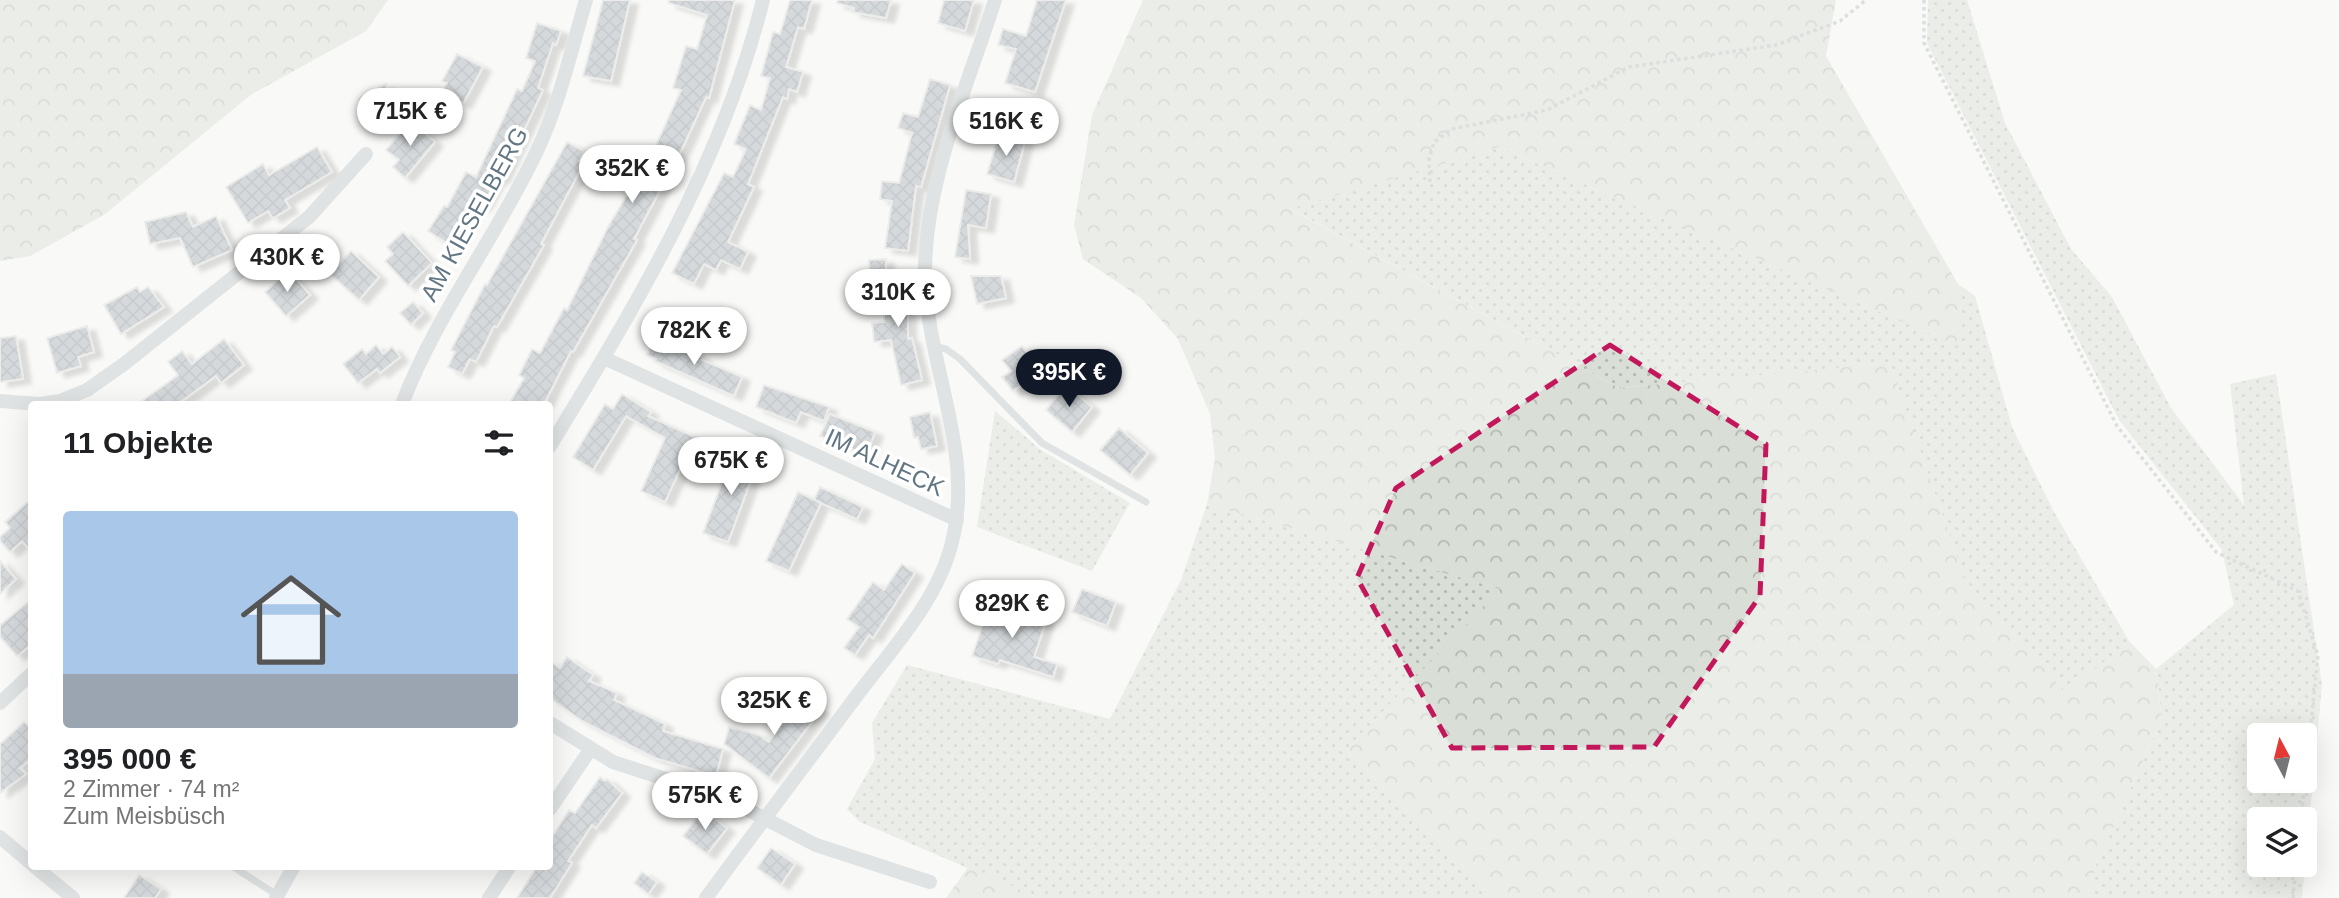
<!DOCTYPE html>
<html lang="de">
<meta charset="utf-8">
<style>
:root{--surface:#fff;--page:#f6f6f6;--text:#202124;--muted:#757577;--line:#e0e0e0;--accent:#111827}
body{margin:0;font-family:Helvetica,sans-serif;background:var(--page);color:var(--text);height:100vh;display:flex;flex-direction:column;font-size:26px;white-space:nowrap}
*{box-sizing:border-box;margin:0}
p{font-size:23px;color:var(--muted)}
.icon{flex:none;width:38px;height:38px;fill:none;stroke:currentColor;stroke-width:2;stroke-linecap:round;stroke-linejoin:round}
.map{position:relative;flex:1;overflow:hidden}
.details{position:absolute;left:28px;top:401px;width:525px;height:469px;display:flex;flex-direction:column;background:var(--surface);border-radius:7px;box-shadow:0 7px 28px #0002}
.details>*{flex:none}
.needle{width:46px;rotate:353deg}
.controls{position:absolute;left:2247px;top:723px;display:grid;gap:14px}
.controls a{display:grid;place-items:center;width:70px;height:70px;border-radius:7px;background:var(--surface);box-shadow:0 7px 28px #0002;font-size:35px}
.price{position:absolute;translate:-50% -60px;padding:0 16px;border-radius:24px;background:#fff;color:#222;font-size:23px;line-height:46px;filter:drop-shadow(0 2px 4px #0008)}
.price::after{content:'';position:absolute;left:50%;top:42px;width:21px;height:16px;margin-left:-10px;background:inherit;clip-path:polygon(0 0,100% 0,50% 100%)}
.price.active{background:var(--accent);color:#fff}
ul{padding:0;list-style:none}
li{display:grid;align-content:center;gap:14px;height:371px;padding:0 35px}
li+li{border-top:2px solid var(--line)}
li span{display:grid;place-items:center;height:217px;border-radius:7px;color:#555}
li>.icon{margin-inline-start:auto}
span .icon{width:126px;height:126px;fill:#fffc;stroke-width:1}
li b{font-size:30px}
h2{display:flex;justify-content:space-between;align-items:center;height:84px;padding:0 35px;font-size:30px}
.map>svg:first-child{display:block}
</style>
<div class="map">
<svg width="2339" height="898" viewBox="0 0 2339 898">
<defs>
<pattern id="green-dots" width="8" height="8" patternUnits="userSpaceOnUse" patternTransform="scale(1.75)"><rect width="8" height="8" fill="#d9ded6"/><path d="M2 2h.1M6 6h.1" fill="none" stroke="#b4b9b3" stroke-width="1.8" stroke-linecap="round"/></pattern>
<pattern id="forest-crowns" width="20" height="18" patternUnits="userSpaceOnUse" patternTransform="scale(1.75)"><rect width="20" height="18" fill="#d9ded6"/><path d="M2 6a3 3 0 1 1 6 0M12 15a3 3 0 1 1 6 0" fill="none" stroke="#b4b9b3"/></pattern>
<pattern id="building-cross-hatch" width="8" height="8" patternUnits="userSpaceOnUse" patternTransform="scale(1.75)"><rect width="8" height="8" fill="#a9b2b9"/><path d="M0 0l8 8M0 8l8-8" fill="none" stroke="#8d959c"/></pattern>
<filter id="shadow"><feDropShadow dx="8" dy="4.5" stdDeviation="2" flood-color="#0004"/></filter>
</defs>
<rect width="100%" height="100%" fill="#f9f9f7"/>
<g fill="url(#green-dots)" fill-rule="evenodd">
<path d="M1928,0H1967L2005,123L2071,249L2112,297L2171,408L2244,505L2230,384L2276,374L2322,685L2302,898H2088L2096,865L2162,719L2156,669L2234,605L2222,550L2119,420L1927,43ZM2259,735H2305V780H2259ZM2259,819H2305V864H2259Z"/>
<polygon points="1499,147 1957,345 1958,284 1975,296 2012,427 2054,512 2129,641 2066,695 1965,580 1890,364 1619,388 1289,208"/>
<polygon points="995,411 1041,450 1130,503 1092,571 977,527"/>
<polygon points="1207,504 1501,589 1346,750 1495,898 1038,898 860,822 847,809 875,759 872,723 907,665 1110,719 1181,580"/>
</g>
<g fill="url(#forest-crowns)">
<polygon points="0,0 388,0 366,31 252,94 104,215 30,256 0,261"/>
<polygon points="1143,0 1836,0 1826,56 1958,284 1958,346 1499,147 1290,209 1619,388 1890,363 1965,580 2066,694 2129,641 2156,669 2162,719 2096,865 2088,898 1495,898 1346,750 1500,589 1207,504 1215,458 1210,414 1178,339 1141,298 1083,259 1074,225 1092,115"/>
<polygon points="969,866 1038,898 946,898"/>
</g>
<g fill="url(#building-cross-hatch)" stroke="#dbdbd9" stroke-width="2" filter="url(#shadow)">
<polygon points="603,0 630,0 611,81 583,76"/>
<polygon points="669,0 735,0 709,98 706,97 683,147 634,239 637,240 573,352 571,351 544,404 509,404 524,378 519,375 532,349 540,353 564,308 567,310 609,225 652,154 681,90 673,88 686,46 697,49 707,15 669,3"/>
<polygon points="790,0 812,0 804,29 798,27 786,67 803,72 797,92 789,89 787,99 783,97 748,184 754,187 728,242 748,252 740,269 721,260 716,270 704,264 694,284 672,273 724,173 733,177 746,149 734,144 750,105 761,110 770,78 761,76 773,32 780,34"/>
<polygon points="838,0 891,0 886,18 853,12 854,8 837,3"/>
<polygon points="944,0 974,0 965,31 938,23"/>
<polygon points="1037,0 1066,0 1035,92 1005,83 1016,49 998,45 1003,29 1026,36"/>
<polygon points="537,23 561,31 556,45 553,43 538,88 543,90 501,179 498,178 482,207 479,205 453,247 428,231 444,206 447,207 466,172 476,177 517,89 522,91 535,61 526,58"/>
<polygon points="457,54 483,67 463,104 442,92 447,83 442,81"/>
<polygon points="930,79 950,85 921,187 916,186 908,251 885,248 892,201 880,199 882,181 899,183 912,133 898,128 903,113 918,117"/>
<polygon points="386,84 385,113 359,112 360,98"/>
<polygon points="410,121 435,142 405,178 393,167 399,160 386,150"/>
<polygon points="999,134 1025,141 1014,182 987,174"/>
<polygon points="567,142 584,151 579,161 584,163 541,244 544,245 497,327 494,326 476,362 470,359 462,374 448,367 455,352 451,350 485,284 487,285"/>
<polygon points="317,147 332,172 285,200 290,208 273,218 268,211 248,223 226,187 263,164 269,175"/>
<polygon points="966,190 991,194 986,228 968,225 970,259 955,257"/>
<polygon points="186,212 193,227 216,216 232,250 193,267 180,238 150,244 145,222"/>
<polygon points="403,232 432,263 408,286 385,261 393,254 387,247"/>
<polygon points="351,251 379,277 359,300 330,274"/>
<polygon points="886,259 886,275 870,275 869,260"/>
<polygon points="289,271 310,295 286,316 265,292"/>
<polygon points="971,276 1001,276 1006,298 977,304"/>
<polygon points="884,277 908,277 908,339 912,338 922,380 901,385 891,340 874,342 872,323 884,322"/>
<polygon points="137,287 140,292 148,287 164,307 121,334 104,305"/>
<polygon points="413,302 423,313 411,325 400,313"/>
<polygon points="87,326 94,352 78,357 81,366 57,373 47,338"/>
<polygon points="16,336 23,379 0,382 0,338"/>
<polygon points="655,338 703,357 702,360 742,377 734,396 655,361 656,359 647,355"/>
<polygon points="224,339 244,365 221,383 216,376 178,404 138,404 178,375 168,362 182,351 192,364"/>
<polygon points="376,345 383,354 392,347 400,357 380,373 377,369 358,383 343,364 362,349 366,354"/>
<polygon points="1022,346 1040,371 1013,391 1002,377 1011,371 1002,360"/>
<polygon points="764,385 829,407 824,421 801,412 796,423 756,407"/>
<polygon points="1066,386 1092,407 1072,432 1046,410"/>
<polygon points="622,394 651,412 648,416 695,437 665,502 641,491 665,438 626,416 593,470 573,457 605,404 613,409"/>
<polygon points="930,412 937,446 921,449 918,437 914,438 910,417"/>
<polygon points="830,414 875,432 866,455 820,436"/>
<polygon points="1119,428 1148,453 1130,475 1100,450"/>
<polygon points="739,451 759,458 728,542 703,533 729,464 734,465"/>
<polygon points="820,487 863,507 857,519 814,500"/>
<polygon points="798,492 821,503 789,571 766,561"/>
<polygon points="32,498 32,552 22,541 10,552 0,541 0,537 10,528 5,522"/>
<polygon points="0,561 16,579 0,594"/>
<polygon points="902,564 915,573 873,638 869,635 855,655 844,648 859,627 847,619 873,582 884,590"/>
<polygon points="1082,589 1116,602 1107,626 1072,612"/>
<polygon points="32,599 32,644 17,656 0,637 0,625"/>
<polygon points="991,602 1046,621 1034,657 1057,664 1053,677 1000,660 998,664 972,656"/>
<polygon points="567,657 593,675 589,681 617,693 614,700 665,724 663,731 723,749 716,776 655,758 582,721 550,698 550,661 560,668"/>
<polygon points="793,691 821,710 769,778 724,744 729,727 759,735 769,742 791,710 784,705"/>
<polygon points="24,722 32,729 32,758 20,768 26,774 0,793 0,744"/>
<polygon points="600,777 605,781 607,779 622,793 596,828 592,825 568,861 572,863 550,898 517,898 537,866 550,866 550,840 569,810 575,813"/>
<polygon points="703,810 727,828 707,854 683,836"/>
<polygon points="771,848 795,864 781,885 757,868"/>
<polygon points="642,872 657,882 648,894 634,883"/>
<polygon points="139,875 161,889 155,898 124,898"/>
</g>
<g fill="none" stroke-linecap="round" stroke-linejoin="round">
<g stroke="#babec1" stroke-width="3.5" stroke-dasharray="3.5 3.5" stroke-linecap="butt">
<polyline points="1924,0 1924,43 2117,426 2216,552 2298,591 2318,656 2301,819"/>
<polyline points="1430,182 1429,159 1434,142 1452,129 1547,110 1629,67 1776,45 1840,21 1866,0"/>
<polyline points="2293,898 2296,864"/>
</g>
<g stroke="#c2c7cb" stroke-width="7">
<polyline points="934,346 946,349 960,359 1042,443 1146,502"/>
<polyline points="232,866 277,895"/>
</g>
<g stroke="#c2c7cb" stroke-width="14">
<polyline points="604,358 957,520"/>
<polyline points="0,401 40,404 60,401 87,390 124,364 309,217 366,154"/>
<path d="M402,404C436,315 495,239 536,153C559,105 571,51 586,0"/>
<path d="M550,446C636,306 723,161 763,0"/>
<polyline points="0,703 32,673"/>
<polyline points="550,723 613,762 727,799 816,845 930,882"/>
<polyline points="550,809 590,750"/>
<polyline points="0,837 32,864"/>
<polyline points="34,866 73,898"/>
<polyline points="276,898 294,866"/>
<polyline points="489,898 510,866"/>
<path d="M706,898C755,831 805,765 855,698C890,651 938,601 952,542C975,452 927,367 925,276C924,182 967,88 995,0"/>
</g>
</g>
<path d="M0 0H2339V898H0ZM1610,345L1766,444L1760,596L1654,747L1452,748L1357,578L1396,488Z" fill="#f9f9f7" fill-opacity=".55" fill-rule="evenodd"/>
<path fill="none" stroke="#c2185b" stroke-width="5" stroke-dasharray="14 9" stroke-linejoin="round" d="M1610,345L1766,444L1760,596L1654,747L1452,748L1357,578L1396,488Z"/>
<g text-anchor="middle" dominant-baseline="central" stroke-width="7" stroke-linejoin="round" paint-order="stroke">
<g font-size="24" fill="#637683" stroke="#fff">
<text transform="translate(474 214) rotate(-61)">AM KIESELBERG</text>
<text transform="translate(885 462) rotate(25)">IM ALHECK</text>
</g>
</g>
</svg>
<div class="controls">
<a><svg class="needle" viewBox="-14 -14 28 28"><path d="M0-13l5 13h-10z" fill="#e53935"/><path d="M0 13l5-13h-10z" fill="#757577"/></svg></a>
<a><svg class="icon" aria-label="layers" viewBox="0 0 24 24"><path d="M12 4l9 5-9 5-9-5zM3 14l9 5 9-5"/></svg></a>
</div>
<b class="price" style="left:410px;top:148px">715K €</b>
<b class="price" style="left:1006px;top:158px">516K €</b>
<b class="price" style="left:632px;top:205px">352K €</b>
<b class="price" style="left:287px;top:294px">430K €</b>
<b class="price" style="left:898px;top:329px">310K €</b>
<b class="price" style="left:694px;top:367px">782K €</b>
<b class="price active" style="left:1069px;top:409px">395K €</b>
<b class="price" style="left:731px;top:497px">675K €</b>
<b class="price" style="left:1012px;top:640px">829K €</b>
<b class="price" style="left:774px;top:737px">325K €</b>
<b class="price" style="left:705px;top:832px">575K €</b>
<section class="details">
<h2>11 Objekte<svg class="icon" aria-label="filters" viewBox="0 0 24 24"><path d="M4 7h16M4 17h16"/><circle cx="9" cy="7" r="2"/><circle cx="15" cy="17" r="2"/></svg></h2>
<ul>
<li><span style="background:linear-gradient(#a9c7e8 75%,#9aa5b1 0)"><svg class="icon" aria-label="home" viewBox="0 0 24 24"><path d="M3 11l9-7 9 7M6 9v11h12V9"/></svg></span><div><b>395 000 €</b><p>2 Zimmer · 74 m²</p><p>Zum Meisbüsch</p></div></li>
</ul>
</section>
</div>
